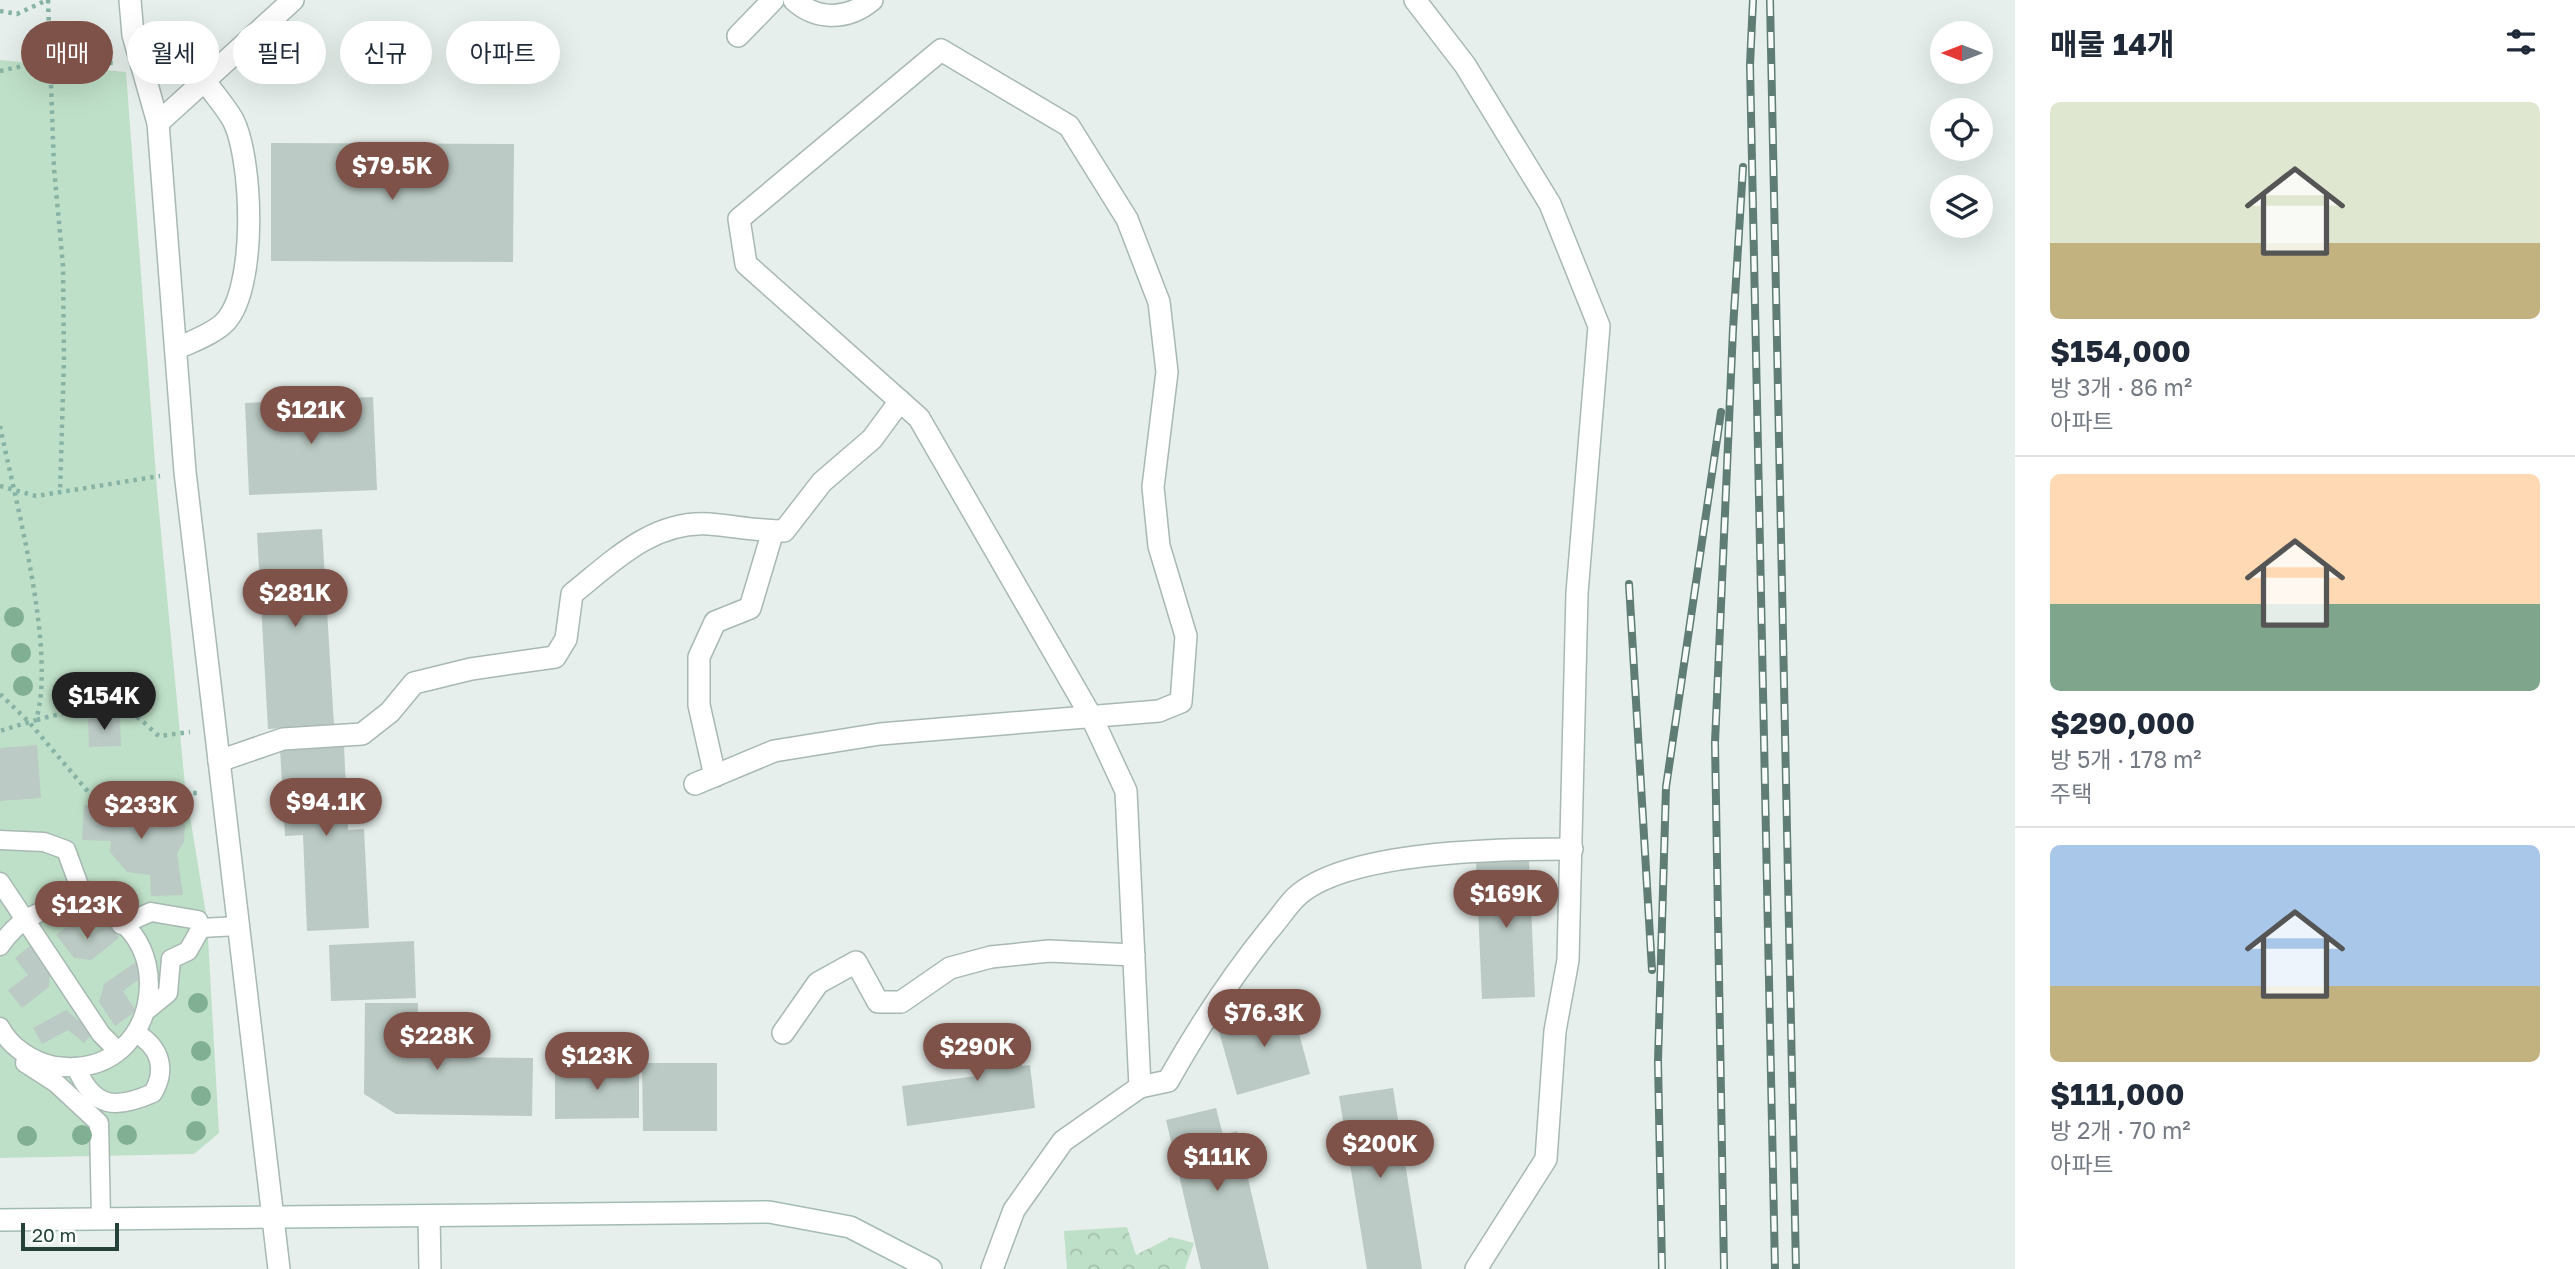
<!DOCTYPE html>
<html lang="ko">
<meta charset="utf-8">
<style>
:root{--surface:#fff;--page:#f2f2f3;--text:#1f2937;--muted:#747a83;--line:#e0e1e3;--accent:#7f5249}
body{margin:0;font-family:"Golos Text","Noto Sans KR",sans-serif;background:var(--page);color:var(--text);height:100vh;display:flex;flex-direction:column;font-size:26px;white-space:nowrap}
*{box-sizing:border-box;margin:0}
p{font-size:23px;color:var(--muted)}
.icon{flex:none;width:38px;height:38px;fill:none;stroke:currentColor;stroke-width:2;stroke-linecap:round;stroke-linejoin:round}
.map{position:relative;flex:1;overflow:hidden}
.details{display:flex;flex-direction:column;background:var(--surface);width:560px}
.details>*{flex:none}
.guide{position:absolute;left:21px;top:21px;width:665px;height:63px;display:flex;gap:14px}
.needle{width:46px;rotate:270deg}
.buttons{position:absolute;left:1930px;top:21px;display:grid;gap:14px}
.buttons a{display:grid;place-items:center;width:63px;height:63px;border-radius:50%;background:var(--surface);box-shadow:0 7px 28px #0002;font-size:35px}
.scale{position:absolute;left:21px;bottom:18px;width:98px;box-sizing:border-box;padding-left:7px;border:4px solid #24423a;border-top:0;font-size:19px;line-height:24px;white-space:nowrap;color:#24423a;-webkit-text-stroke:5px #f7fbf9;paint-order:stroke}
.price{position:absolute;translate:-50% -60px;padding:0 16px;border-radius:24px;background:var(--accent);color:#fff;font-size:23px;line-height:46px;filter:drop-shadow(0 2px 4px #0008)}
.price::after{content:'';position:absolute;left:50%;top:42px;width:21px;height:16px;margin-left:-10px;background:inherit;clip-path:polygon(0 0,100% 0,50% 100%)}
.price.on{background:#222;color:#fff}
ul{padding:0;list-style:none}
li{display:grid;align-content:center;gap:14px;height:371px;padding:0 35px}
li+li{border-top:2px solid var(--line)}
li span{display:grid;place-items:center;height:217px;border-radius:10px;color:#555}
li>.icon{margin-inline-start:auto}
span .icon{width:126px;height:126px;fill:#fffc;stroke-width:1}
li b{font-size:30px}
h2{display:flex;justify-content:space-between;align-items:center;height:84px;padding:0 35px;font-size:30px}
.chip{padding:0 24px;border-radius:32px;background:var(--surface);box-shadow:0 7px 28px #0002;font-size:24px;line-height:63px}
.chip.on{background:var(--accent);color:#fff}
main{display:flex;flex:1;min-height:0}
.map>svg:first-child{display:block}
</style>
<main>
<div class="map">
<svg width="2015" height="1269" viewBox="0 0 2015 1269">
<defs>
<pattern id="forest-crowns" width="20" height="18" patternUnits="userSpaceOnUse" patternTransform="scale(1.75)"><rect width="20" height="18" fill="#bfe0c8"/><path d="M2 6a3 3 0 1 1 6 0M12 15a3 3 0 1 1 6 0" fill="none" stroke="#a4c1ad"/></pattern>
</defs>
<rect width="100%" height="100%" fill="#e6efeb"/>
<polygon fill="url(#forest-crowns)" points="1127,1227 1136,1255 1171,1237 1194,1243 1185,1269 1067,1269 1064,1231"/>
<polygon fill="#bfe0c8" points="0,60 126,72 157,490 185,786 207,920 219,1133 194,1154 0,1158"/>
<g fill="#bbcac4">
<polygon points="271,143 514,144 513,262 271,261"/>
<polygon points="373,397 377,490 249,495 245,403"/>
<polygon points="322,529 334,725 268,729 257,533"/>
<polygon points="120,718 121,746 89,747 88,719"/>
<polygon points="37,745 41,798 0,801 0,748"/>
<polygon points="344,746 348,830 364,829 369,928 307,931 303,835 285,836 280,749"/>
<polygon points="148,802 162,803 175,810 185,826 184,842 177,853 183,895 151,896 150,875 127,872 110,852 111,841 82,840 84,805 127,809"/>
<polygon points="1529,860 1535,997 1482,999 1476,862"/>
<polygon points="73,922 85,939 107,923 119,938 91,960 74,958 56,935"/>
<polygon points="414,941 416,998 331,1001 329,945"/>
<polygon points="31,945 50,970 49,987 22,1008 8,990 28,975 15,958"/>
<polygon points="136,962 145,975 123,991 136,1011 115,1026 99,1002 104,984"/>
<polygon points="365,1003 418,1003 417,1057 533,1058 532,1116 396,1114 364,1094"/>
<polygon points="1291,1004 1310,1074 1237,1095 1217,1025"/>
<polygon points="66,1010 93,1032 84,1043 68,1030 42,1044 33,1028"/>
<polygon points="1016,1023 1022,1066 1030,1065 1035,1108 907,1126 902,1086 976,1076 970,1030"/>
<polygon points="642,1063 717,1063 717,1131 643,1131"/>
<polygon points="639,1064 639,1118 555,1119 555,1065"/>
<polygon points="1393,1088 1422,1269 1367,1269 1339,1096"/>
<polygon points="1216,1108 1223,1135 1237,1131 1269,1269 1201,1269 1166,1120"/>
</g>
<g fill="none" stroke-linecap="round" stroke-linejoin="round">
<defs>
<g id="service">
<polyline points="0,840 44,842 66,850 87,907"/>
<polyline points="0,882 101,1034 118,1051"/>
<polyline points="121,925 151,912 198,920 201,928 188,951 171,959 168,993 147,1010"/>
<polyline points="201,928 238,926"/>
<path d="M0,946C18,919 44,905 76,906C183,911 169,1083 55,1066C33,1062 10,1047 0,1027"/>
<polyline points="25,1063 56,1083 99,1123 101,1219"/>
<path d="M76,1067C93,1108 115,1110 153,1093C167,1069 160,1047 136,1033"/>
</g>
<g id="minor">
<polyline points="130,0 133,35 158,123"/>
<path d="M794,0C817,21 848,20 872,0"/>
<polyline points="1415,0 1465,65 1550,204 1599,326 1577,593 1568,960 1555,1031 1546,1159 1476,1269"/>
<polyline points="738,36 773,0"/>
<path d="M176,349C190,342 211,335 223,324C258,293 253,159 233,120C225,106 214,94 205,81"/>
<path d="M219,761L283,739L362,734L390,712L414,683L471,669L555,657L566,639L572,594C612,562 653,520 709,524C734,526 758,531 784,531L822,482L872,439L900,401"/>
<polyline points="715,776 699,705 699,657 715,622 750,608 773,531"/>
<polyline points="695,784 774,751 880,734 1159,711 1181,702 1186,636 1159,546 1153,487 1167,372 1159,302 1127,219 1069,126 941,50 739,219 746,264 919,418 1092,718 1126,791 1140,1087 1063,1141 1014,1210 992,1269"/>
<polyline points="783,1033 818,983 856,962 878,1002 901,1002 950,968 991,957 1049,951 1134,955"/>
<path d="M1140,1087L1168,1081C1198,1028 1230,978 1269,930C1278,920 1286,907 1296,897C1346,850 1504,849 1572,849"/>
<polyline points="429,1216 430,1269"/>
<polyline points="279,1269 185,472 158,123 293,0"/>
</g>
<polyline id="secondary" points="0,1220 769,1212 850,1227 931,1269"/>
</defs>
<use href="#service" stroke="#a8b8b2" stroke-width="21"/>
<use href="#minor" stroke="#a8b8b2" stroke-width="24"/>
<use href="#secondary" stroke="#a4bbb3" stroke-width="24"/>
<g stroke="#86b3a5" stroke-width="4.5" stroke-dasharray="3.5 5" stroke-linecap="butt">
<polyline points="48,0 54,168 63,266 64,360 60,493"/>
<polyline points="0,11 17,14 47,0"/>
<polyline points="0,71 50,60 113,63"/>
<path d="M0,426C15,500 57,651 36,720L0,731"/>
<polyline points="0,486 36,496 160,476"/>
<polyline points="0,694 29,722 90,794 198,793"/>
<path d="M37,720C61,712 109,705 132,714C141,718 151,730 159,736L190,732"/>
</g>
<use href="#service" stroke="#fff" stroke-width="18"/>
<use href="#minor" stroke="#fff" stroke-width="21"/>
<use href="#secondary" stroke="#fff" stroke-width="21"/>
<defs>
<g id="rail">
<polyline points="1753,0 1750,65 1775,1269"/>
<polyline points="1770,0 1796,1269"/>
<polyline points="1629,584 1652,970"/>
<polyline points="1662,1269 1658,1061 1666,787 1721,412"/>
<polyline points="1724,1269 1715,743 1733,329 1743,167"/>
</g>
</defs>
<use href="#rail" stroke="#5f7d75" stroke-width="8"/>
<use href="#rail" stroke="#f7fbf9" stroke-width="5" stroke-dasharray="16" stroke-linecap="butt"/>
</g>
<g fill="#80af93">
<circle cx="14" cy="617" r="10"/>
<circle cx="21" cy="653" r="10"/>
<circle cx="23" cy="686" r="10"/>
<circle cx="198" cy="1003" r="10"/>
<circle cx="201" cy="1051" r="10"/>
<circle cx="201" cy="1096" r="10"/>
<circle cx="196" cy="1131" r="10"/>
<circle cx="82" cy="1135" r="10"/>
<circle cx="127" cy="1135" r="10"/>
<circle cx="27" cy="1136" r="10"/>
</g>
</svg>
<div class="buttons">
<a><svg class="needle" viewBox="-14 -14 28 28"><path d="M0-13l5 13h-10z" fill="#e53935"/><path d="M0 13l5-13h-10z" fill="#747a83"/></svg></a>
<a><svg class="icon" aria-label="locate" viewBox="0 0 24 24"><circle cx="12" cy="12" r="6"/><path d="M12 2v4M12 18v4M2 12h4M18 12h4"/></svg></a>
<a><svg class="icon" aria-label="layers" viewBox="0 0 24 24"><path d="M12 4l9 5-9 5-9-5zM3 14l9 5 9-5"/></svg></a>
</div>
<div class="scale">20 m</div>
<b class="price" style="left:392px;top:202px">$79.5K</b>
<b class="price" style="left:311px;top:446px">$121K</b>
<b class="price" style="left:295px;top:629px">$281K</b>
<b class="price on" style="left:104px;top:732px">$154K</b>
<b class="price" style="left:326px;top:838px">$94.1K</b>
<b class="price" style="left:141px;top:841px">$233K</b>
<b class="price" style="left:1506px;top:930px">$169K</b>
<b class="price" style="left:87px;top:941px">$123K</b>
<b class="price" style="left:1264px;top:1049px">$76.3K</b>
<b class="price" style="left:437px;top:1072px">$228K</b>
<b class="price" style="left:977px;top:1083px">$290K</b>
<b class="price" style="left:597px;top:1092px">$123K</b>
<b class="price" style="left:1380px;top:1180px">$200K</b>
<b class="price" style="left:1217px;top:1193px">$111K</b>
<div class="guide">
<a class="chip on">매매</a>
<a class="chip">월세</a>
<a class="chip">필터</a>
<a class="chip">신규</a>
<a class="chip">아파트</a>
</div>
</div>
<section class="details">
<h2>매물 14개<svg class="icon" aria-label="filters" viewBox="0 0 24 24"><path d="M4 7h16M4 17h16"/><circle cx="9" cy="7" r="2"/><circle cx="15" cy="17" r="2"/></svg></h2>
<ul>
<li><span style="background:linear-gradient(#dfe7d0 65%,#c2b280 0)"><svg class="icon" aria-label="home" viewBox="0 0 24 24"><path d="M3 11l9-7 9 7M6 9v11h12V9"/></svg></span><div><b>$154,000</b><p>방 3개 · 86 m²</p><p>아파트</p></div></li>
<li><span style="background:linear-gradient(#ffd9b3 60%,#7fa58c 0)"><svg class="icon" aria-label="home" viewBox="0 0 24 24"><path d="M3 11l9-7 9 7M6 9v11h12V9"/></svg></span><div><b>$290,000</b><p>방 5개 · 178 m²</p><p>주택</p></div></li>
<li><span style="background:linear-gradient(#a9c7e8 65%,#c2b280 0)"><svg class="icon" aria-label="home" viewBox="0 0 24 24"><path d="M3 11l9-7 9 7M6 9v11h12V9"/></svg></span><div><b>$111,000</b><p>방 2개 · 70 m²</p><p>아파트</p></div></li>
</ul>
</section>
</main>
